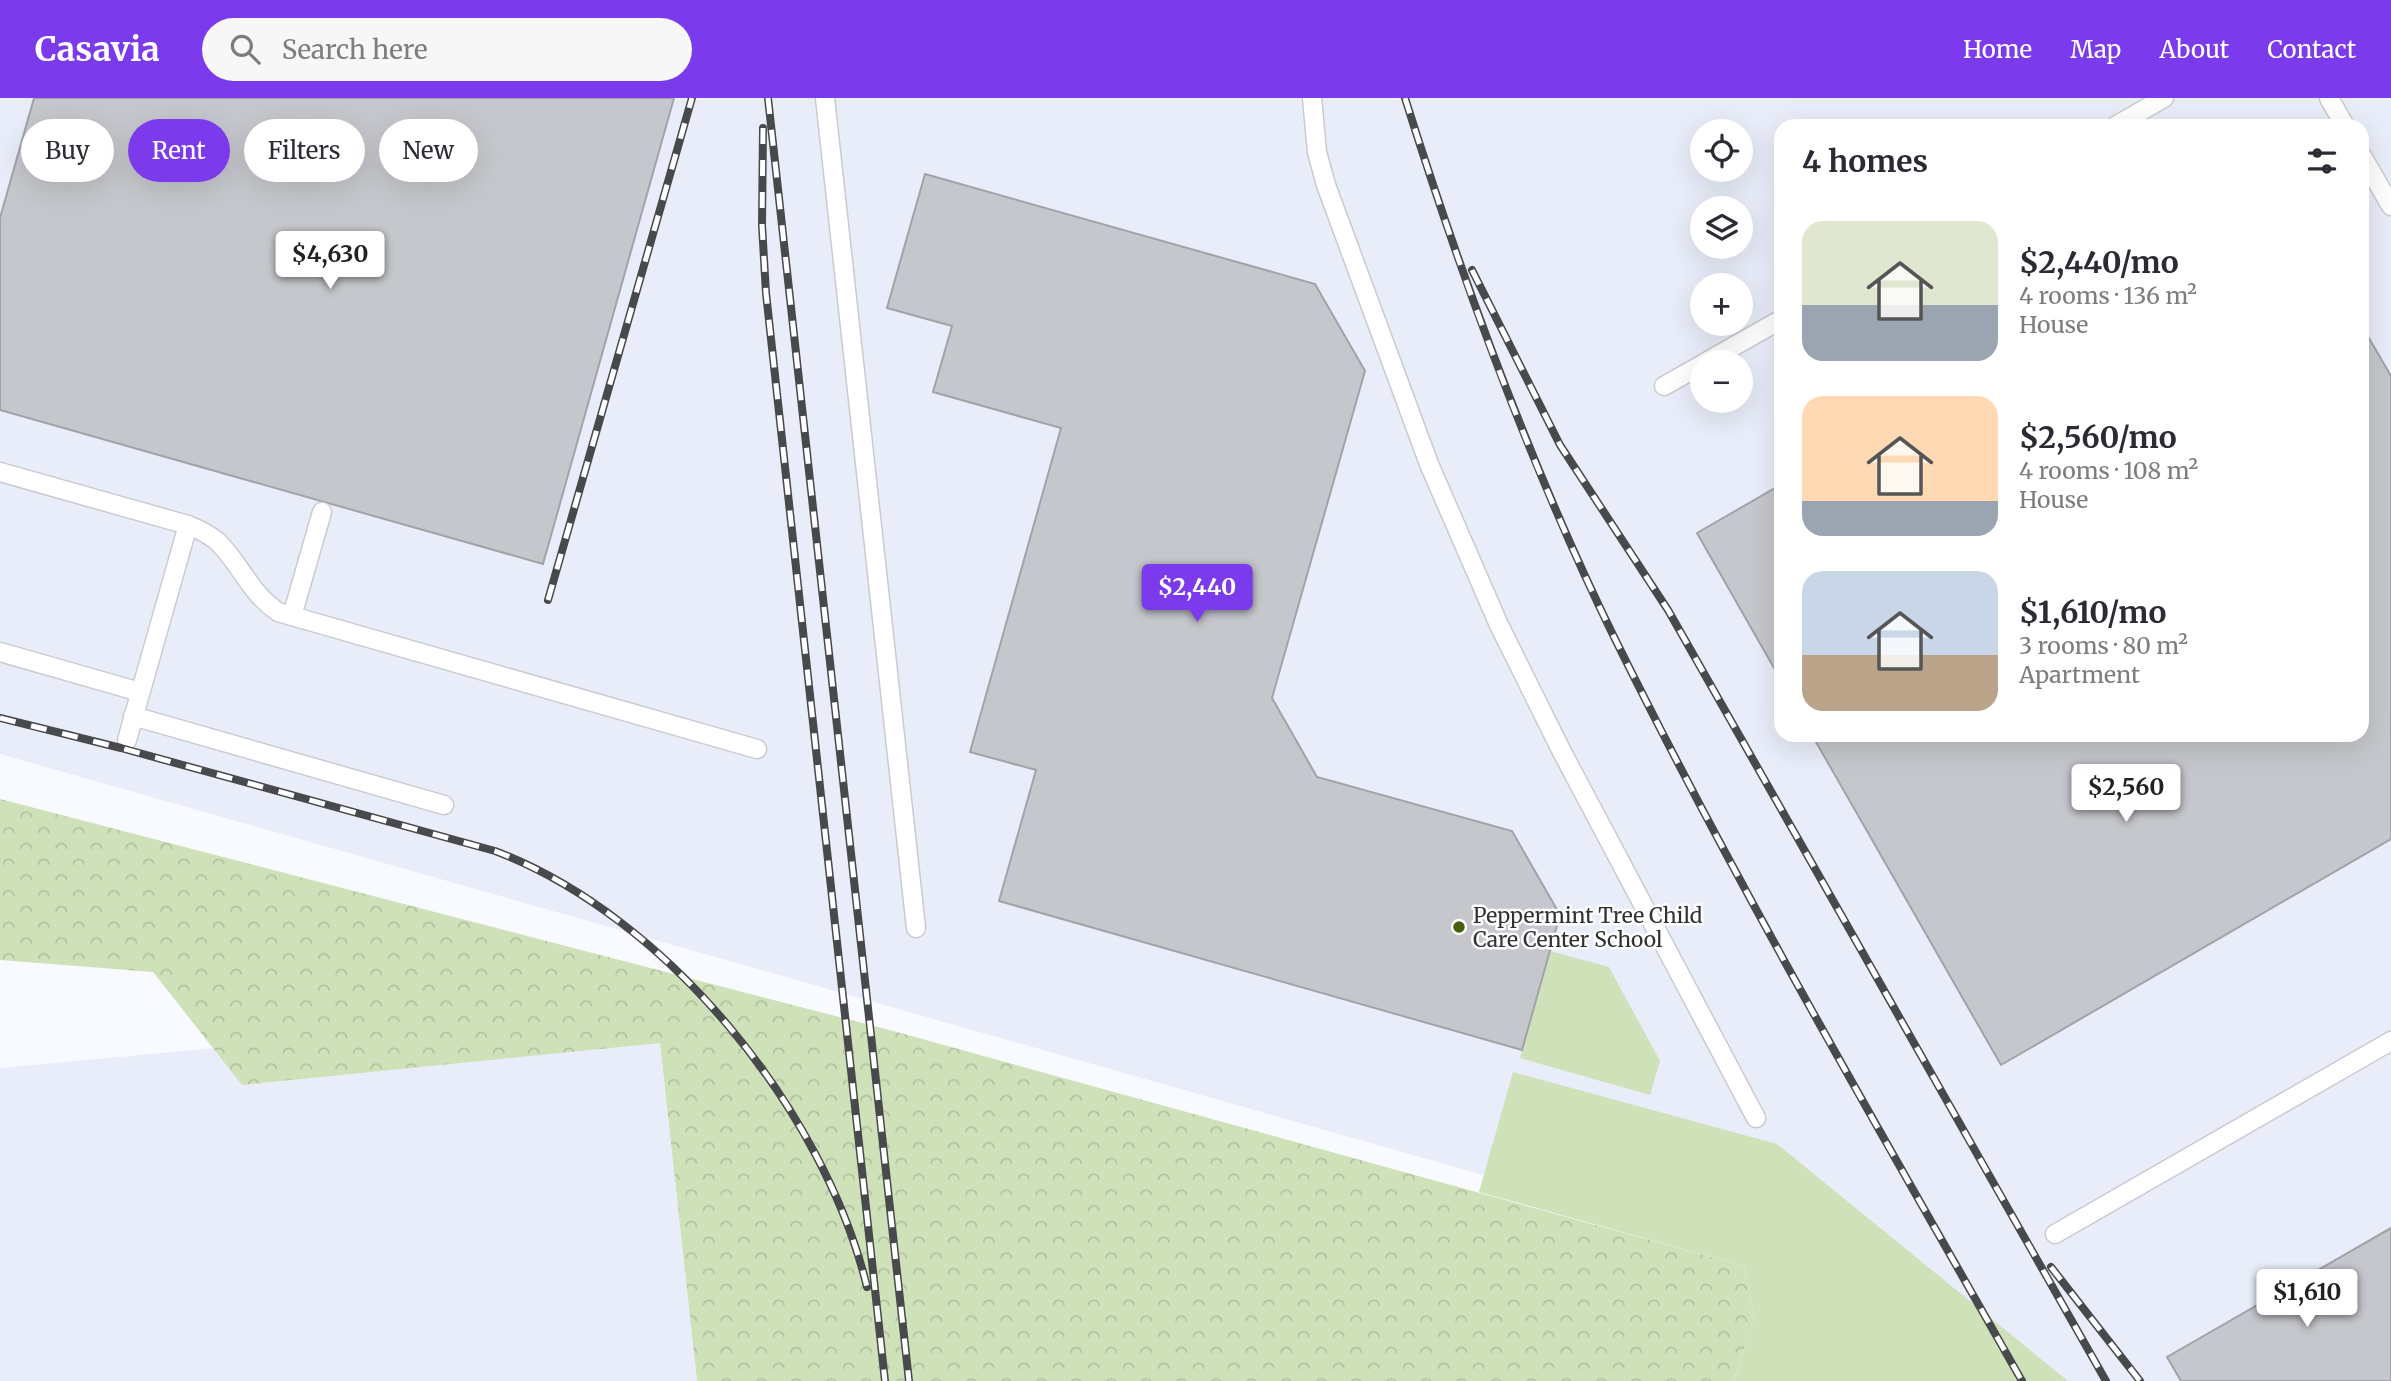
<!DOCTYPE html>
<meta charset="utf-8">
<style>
:root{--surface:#fff;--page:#f7f7f7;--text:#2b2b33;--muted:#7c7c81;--accent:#7c3aed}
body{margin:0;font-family:Merriweather,serif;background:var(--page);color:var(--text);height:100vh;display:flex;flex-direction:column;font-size:26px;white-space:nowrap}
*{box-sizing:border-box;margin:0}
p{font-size:23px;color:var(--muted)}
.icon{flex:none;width:38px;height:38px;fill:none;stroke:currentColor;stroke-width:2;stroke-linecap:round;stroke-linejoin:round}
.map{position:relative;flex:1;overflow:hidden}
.panel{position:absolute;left:1774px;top:21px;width:595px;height:623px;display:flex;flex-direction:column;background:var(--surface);border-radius:21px;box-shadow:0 7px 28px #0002}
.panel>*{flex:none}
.banner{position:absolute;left:21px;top:21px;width:665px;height:63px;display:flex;gap:14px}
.fabs{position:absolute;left:1690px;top:21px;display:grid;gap:14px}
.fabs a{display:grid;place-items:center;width:63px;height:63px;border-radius:50%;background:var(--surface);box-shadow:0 7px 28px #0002;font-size:35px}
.price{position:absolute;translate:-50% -60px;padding:0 16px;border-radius:7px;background:#fff;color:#222;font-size:23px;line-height:46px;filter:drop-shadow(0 2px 4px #0008)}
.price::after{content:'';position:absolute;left:50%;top:42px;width:21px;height:16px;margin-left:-10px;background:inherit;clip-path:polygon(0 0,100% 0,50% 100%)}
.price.active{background:var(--accent);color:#fff}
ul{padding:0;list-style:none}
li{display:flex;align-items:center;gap:21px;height:175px;padding:0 28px}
li span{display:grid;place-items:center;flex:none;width:196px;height:140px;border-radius:21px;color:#555}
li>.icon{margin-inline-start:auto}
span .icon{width:84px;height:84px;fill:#fffc;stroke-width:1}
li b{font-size:30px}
h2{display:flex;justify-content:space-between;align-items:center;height:84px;padding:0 28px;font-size:30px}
.chip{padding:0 24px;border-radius:32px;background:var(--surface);box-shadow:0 7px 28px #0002;font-size:24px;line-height:63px}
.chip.active{background:var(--accent);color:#fff}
header{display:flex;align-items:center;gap:42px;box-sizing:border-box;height:98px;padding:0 35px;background:var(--accent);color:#fff}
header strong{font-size:33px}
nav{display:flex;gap:38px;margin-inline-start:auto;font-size:24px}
.search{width:490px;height:63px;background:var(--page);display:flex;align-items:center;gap:18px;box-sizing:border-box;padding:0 24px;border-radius:38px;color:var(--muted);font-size:26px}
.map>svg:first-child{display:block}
</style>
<header>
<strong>Casavia</strong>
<div class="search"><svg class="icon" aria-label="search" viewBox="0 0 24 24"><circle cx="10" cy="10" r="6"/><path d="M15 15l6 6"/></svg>Search here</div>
<nav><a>Home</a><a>Map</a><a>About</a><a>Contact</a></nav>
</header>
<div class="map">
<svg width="2391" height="1283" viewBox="0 0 2391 1283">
<defs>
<pattern id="forest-crowns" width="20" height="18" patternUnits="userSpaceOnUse" patternTransform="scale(1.75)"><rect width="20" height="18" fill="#cfe1b8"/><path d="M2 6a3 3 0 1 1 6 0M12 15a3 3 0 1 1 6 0" fill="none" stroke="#b2c29f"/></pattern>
</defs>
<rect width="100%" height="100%" fill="#f8faff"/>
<g fill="#e8edf9" fill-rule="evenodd">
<path d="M0,0H2391V1283H1950L1899,1195L0,656ZM1782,28H2362V637H1782ZM1703,33H1741V72H1703ZM1703,110H1741V149H1703ZM1703,187H1741V226H1703ZM1703,264H1741V303H1703Z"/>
<polygon points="656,909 697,1283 0,1283 0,970"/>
</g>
<g fill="#cfe1b8">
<polygon points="1550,853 1609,869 1660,963 1650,997 1520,960"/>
<polygon points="1513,974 1777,1046 2068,1283 1734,1283 1754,1219 1744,1168 1479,1094"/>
</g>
<polygon fill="url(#forest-crowns)" points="0,701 897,934 1744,1168 1754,1219 1734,1283 697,1283 660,945 242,987 153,874 0,862"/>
<g fill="#c5c7cc" stroke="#a1a3a8" stroke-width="2">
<polygon points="34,0 674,0 543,466 0,312 0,120"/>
<polygon points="925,76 1315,186 1365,273 1272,600 1317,679 1512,733 1560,817 1522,952 999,803 1036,672 970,654 1061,330 933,294 952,228 887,210"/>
<polygon points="2362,228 2391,278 2391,741 2001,967 1812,637 2362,637"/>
<polygon points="1782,386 1782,584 1697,435"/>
<polygon points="2391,1130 2391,1283 2181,1283 2167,1259"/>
</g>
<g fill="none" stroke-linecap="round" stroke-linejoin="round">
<defs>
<g id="lane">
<polyline points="825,0 916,830"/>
<polyline points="1312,0 1317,54 1326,87 1429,366 1499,527 1561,652 1756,1020"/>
<polyline points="2329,0 2345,28"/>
<polyline points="2115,28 2164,0"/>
<polyline points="2362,58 2391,108"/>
<polyline points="1706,264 1782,221"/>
<polyline points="1664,288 1703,266"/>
<path d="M0,374L188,427C198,431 208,436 217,443C241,466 248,493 278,514L757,651"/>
<polyline points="292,518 322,414"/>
<polyline points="0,554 140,594"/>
<polyline points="133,618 444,707"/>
<polyline points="127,642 188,427"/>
<polyline points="2055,1136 2391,943"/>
</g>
</defs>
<use href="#lane" stroke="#c9cbd0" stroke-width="21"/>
<use href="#lane" stroke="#fff" stroke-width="18"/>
<defs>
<g id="rail">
<polyline points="768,0 909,1283"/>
<path d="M1405,0C1463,184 1530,368 1615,541C1740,794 1883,1038 2022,1283"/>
<polyline points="763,30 762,127 766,195 885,1283"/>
<polyline points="1472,172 1560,347 1668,512 2106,1283"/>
<polyline points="548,502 692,0"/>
<path d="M0,620L121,650L495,753C667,818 824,1012 867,1189"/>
<polyline points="2051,1169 2140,1283"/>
</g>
</defs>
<use href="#rail" stroke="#48494c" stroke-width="8"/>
<use href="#rail" stroke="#fff" stroke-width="5" stroke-dasharray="16" stroke-linecap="butt"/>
</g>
<circle fill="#466010" stroke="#fff" stroke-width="2.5" cx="1459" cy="829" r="7"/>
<g text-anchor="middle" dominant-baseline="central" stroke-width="5" stroke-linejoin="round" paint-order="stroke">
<g font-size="21" fill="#303133" stroke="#fff" text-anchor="start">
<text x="1473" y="817">Peppermint Tree Child<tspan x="1473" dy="24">Care Center School</tspan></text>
</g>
</g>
</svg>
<div class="fabs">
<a><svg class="icon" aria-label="locate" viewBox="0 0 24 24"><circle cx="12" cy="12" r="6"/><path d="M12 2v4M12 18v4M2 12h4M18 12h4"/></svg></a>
<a><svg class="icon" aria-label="layers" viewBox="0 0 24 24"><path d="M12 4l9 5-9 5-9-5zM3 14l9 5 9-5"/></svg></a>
<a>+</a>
<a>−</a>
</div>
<b class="price" style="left:330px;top:193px">$4,630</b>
<b class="price active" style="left:1197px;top:526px">$2,440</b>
<b class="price" style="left:2126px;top:726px">$2,560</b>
<b class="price" style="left:2307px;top:1231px">$1,610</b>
<div class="banner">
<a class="chip">Buy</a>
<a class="chip active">Rent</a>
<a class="chip">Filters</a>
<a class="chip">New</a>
</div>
<section class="panel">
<h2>4 homes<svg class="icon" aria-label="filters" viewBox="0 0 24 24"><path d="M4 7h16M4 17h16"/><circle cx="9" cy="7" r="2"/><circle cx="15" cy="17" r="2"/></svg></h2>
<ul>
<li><span style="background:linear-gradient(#dfe7d0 60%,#9aa5b1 0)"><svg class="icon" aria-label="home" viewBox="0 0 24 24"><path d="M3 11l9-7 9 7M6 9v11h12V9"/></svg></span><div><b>$2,440/mo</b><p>4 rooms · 136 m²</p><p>House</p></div></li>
<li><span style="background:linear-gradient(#ffd9b3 75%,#9aa5b1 0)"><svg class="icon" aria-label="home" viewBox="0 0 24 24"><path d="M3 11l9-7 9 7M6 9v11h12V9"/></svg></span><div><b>$2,560/mo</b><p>4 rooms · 108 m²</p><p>House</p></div></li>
<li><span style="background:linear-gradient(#c9d6e8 60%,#b9a48a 0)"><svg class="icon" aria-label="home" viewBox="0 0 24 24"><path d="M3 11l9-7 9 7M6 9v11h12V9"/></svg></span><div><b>$1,610/mo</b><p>3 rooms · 80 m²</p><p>Apartment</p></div></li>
</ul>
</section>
</div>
